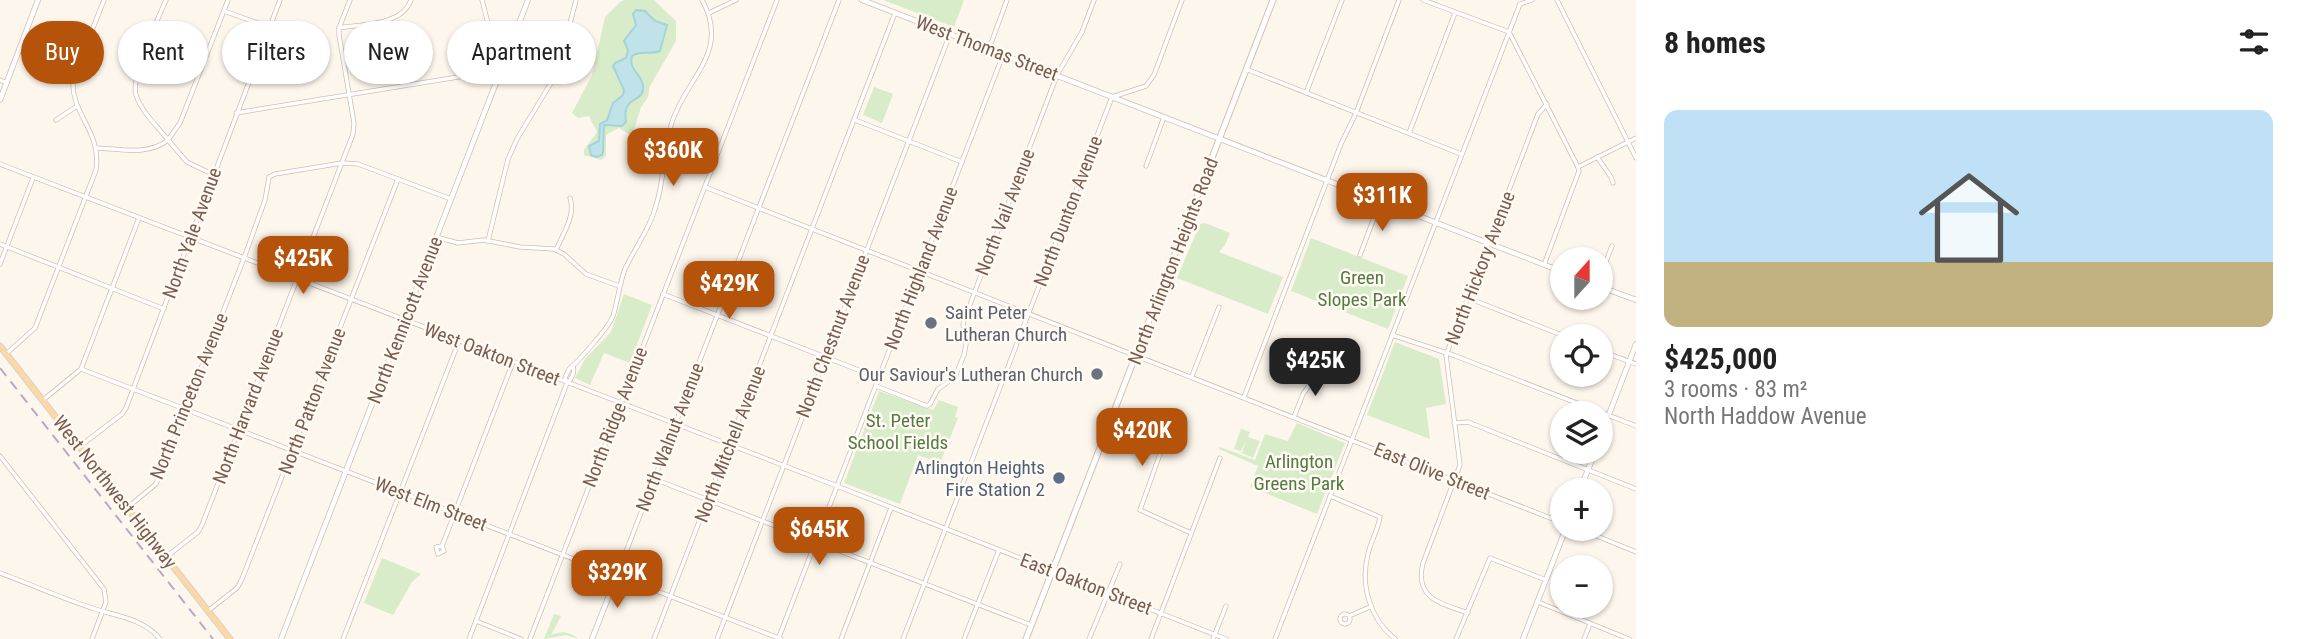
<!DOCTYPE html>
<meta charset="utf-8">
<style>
:root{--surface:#fff;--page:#f2f2f2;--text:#222;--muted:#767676;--accent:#b45309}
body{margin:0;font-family:"Roboto Condensed",sans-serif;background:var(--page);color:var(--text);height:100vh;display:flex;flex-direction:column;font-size:26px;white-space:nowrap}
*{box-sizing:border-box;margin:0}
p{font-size:23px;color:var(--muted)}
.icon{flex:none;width:38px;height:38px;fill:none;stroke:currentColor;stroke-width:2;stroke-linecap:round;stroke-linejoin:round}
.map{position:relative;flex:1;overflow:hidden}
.details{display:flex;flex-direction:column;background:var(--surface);width:665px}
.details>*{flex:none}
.hud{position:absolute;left:21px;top:21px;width:665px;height:63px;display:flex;gap:14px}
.needle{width:46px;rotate:21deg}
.fabs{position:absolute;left:1550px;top:247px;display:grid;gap:14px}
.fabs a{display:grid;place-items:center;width:63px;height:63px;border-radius:50%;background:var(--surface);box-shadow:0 2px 5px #0004;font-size:35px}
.price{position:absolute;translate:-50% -60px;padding:0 16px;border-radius:14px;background:var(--accent);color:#fff;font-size:23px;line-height:46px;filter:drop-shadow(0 2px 4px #0008)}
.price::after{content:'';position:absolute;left:50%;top:42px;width:21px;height:16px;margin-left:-10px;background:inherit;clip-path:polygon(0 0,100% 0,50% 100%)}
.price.current{background:#222;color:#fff}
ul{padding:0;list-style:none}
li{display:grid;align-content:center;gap:14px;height:371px;padding:0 28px}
li span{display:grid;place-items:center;height:217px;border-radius:14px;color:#555}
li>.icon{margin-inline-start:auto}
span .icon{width:126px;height:126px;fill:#fffc;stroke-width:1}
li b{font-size:30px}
h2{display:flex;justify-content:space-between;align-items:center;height:84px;padding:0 28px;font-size:30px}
.pill{padding:0 24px;border-radius:32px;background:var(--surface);box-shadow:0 2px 5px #0004;font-size:24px;line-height:63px}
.pill.current{background:var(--accent);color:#fff}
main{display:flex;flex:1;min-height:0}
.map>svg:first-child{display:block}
</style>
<main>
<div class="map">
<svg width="1636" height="639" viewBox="0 0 1636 639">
<rect width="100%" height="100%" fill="#fdf6ec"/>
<g fill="#d8ecc9">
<polygon points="625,0 654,0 676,21 676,41 650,86 648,97 641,107 632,136 619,128 606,135 606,156 601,160 584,155 584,150 597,132 589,116 578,118 572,113 592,75 605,17 620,2"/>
<polygon points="883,0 964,0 954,27"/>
<polygon points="874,87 893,94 882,123 863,115"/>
<polygon points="1205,223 1230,233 1225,245 1219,252 1283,277 1268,314 1177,278 1200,224"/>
<polygon points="1311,238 1408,276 1388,329 1291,291"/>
<polygon points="624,294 652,305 630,363 604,353 590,385 575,378 585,359 611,332"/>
<polygon points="1395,342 1439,359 1446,404 1426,408 1430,439 1367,415"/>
<polygon points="879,391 933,410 939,400 958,407 955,417 958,418 940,463 918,455 900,504 844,483"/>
<polygon points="1297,423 1345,443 1317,514 1250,487 1258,466 1219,449 1220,447 1255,460 1265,434 1288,441"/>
<polygon points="1241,429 1250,432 1248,437 1260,441 1253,458 1242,453 1246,441 1241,451 1234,449"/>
<polygon points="382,558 421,574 412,582 393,615 364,603"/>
<path d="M554,614L561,616L551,635C562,631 569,631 578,639L566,635L544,639Z"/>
</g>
<path fill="#bfe3e8" stroke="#a5d3da" stroke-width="2" d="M636,10L645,11L655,21L667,25L660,51C651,55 640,50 632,56C628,70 642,74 643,86C645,104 621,94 626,122L622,126L604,125L603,152L602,155L596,157L591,155L589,146L599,141L600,124L607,120L613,103L623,95L624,90L613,66L615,63L626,58L628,50L624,41L636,25L633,14Z"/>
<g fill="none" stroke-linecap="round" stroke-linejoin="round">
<defs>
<g id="minor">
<path d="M166,0C158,19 130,77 136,95C141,111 157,126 168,140L180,123L228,0"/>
<polyline points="482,0 496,55 505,59"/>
<polyline points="1423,0 1509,32 1578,167"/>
<polyline points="1557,0 1636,158"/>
<polyline points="1520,4 1532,0"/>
<polyline points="224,11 269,27"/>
<polyline points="709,13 736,0"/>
<path d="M339,28C362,24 402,26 411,0"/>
<polyline points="989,49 1007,0"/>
<polyline points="1246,69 1461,154"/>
<polyline points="489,72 496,55"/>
<polyline points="0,80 7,83"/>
<polyline points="1306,93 1342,0"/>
<polyline points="236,113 489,72 499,75"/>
<polyline points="56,120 77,106"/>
<polyline points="855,120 962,162"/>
<polyline points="1409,133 1455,13"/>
<path d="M97,148C121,149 148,156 168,140L187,162L212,174"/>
<polyline points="1597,157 1611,177 1613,183"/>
<polyline points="0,164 837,486 1226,639"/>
<polyline points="1146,166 1164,117"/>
<polyline points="1578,167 1636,138"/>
<polyline points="705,187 1563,523"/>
<polyline points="436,237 458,243 484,240 520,247 554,249 564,254 586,274 619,286"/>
<polyline points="488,241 508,159 517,139 557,73 576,0"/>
<polyline points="0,244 164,309"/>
<path d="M556,250C563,234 576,215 570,198"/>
<polyline points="1360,255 1380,202"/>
<polyline points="0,264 33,178"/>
<polyline points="1544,265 1579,171 1578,167"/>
<polyline points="1601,274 1612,246"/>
<polyline points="663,294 879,378"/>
<polyline points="1468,298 1564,336"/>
<polyline points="1392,335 1453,355 1636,426"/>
<polyline points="1601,351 1636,364"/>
<path d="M6,354L35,328L96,170C102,130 70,115 73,78L104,0"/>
<polyline points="81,369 781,639"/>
<polyline points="1192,376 1219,307"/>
<path d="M567,383L565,378L569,369C578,362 609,327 613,316C618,300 619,285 625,269C636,246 651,227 657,202C665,176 663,148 672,122C686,78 731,52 702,0"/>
<polyline points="876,386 927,406 930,404 938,389 955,377 964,355 966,344 963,324 975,291 1057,75 1082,32 1094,0"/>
<polyline points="1244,397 1341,144 1356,113 1399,0"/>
<polyline points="43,400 81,369 139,218"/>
<polyline points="1294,417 1303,394 1320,370"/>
<polyline points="1454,423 1468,422 1636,489"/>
<polyline points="1165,425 1165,440 1140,510 1191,533"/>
<polyline points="79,447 122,414 126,408 280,0"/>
<polyline points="0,456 104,589 106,602 92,639"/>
<polyline points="654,479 1031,625"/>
<path d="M1330,496L1380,517C1378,530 1371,541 1368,554C1360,585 1370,619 1395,639"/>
<polyline points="127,508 156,484 244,258 265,200 269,177 275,174 342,163 358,164 451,199"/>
<polyline points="1577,528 1636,552"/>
<polyline points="442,546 436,547 438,554 444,551 442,546 513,362"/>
<polyline points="166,557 198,532 202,525 353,134 354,123 339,35 339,28 350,0"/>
<path d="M0,573C30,584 61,598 92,608C115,616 143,618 160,639"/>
<polyline points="617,575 839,0"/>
<polyline points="1538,602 1629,639"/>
<polyline points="208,611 237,588 242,579 398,179"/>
<path d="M1468,613C1441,603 1414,599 1423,563L1460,465L1446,355L1538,114L1547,104"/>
<circle cx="1345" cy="619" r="5"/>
<polyline points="1349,616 1370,607"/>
<polyline points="476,621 521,639"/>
<polyline points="779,637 1003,55"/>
<polyline points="343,639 459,341"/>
<path d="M469,639L567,383C572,379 575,372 573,366"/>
<polyline points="530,639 777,0"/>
<polyline points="654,639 895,13"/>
<polyline points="717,639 950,34"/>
<polyline points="841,639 891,508"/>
<polyline points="903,639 1112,97 1146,86 1154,75 1182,0"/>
<polyline points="964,639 999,550"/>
<polyline points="1089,639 1120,564"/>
<polyline points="1151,639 1220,458"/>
<polyline points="1213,639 1226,606"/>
<polyline points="1275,639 1520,4"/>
<polyline points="1456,639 1490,558 1546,580"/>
<polyline points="1584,639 1590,624"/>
</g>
<g id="tertiary">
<polyline points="862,0 1563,272"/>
<polyline points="0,100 38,0"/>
<polyline points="1601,287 1636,300"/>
<polyline points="1601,435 1636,344"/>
<polyline points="1580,490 1595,452"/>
<polyline points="281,639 528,0"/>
<polyline points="592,639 617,575"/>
<polyline points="1523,639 1566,528"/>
</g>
<polyline id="secondary" points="1026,639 1273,0"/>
<polyline id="primary" points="0,346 230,639"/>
</defs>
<use href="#minor" stroke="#d1beb0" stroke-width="5"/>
<use href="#tertiary" stroke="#d1beb0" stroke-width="6"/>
<use href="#secondary" stroke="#d6c0b0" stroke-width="7"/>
<use href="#primary" stroke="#dad1cd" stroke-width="7"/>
<use href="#minor" stroke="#fff" stroke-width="3.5"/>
<use href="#tertiary" stroke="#fff" stroke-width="4.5"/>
<use href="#secondary" stroke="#fff" stroke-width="5"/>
<use href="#primary" stroke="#fbd9a5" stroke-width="5"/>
<polyline stroke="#b9a8c9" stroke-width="2" stroke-dasharray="10 7" stroke-linecap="butt" points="0,368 213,639"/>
</g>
<g fill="#6b7280" stroke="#fffaf3" stroke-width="2.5">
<circle cx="931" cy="323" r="7"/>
<circle cx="1097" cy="374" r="7"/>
</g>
<circle fill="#5c6f8a" stroke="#fffaf3" stroke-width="2.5" cx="1059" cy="478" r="7"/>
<g text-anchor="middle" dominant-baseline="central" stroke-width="5" stroke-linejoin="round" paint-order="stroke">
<g font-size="19" fill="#7a5c4d" stroke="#fffaf3">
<text transform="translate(987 48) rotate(21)">West Thomas Street</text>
<text transform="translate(1068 211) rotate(-69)">North Dunton Avenue</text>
<text transform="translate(1005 212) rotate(-69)">North Vail Avenue</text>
<text transform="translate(192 233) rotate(-70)">North Yale Avenue</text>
<text transform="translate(1173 261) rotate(-69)">North Arlington Heights Road</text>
<text transform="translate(921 268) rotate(-69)">North Highland Avenue</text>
<text transform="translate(1480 268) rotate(-69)">North Hickory Avenue</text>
<text transform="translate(405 320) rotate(-69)">North Kennicott Avenue</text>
<text transform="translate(833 336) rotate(-69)">North Chestnut Avenue</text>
<text transform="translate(492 354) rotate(21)">West Oakton Street</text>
<text transform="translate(189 396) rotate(-68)">North Princeton Avenue</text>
<text transform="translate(312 401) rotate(-69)">North Patton Avenue</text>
<text transform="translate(248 406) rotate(-69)">North Harvard Avenue</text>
<text transform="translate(615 417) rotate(-69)">North Ridge Avenue</text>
<text transform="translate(670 437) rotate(-69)">North Walnut Avenue</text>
<text transform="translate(730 444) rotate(-69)">North Mitchell Avenue</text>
<text transform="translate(1432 471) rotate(22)">East Olive Street</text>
<text transform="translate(115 492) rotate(52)">West Northwest Highway</text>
<text transform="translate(431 504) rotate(21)">West Elm Street</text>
<text transform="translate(1086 584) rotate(21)">East Oakton Street</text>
</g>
<g font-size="19" fill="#537a41" stroke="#fffaf3">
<text x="1362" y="277">Green<tspan x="1362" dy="22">Slopes Park</tspan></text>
<text x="898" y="420">St. Peter<tspan x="898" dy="22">School Fields</tspan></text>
<text x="1299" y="461">Arlington<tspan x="1299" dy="22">Greens Park</tspan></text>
</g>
<g font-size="19" fill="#5b616d" stroke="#fffaf3" text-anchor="start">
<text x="945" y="312">Saint Peter<tspan x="945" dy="22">Lutheran Church</tspan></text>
<text x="1083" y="374" text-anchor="end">Our Saviour's Lutheran Church</text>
</g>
<g font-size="19" fill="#4e5e75" stroke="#fffaf3" text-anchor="end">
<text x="1045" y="467">Arlington Heights<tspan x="1045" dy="22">Fire Station 2</tspan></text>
</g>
</g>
</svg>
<div class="fabs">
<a><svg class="needle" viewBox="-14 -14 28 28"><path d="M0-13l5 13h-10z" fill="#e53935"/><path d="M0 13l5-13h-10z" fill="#767676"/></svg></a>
<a><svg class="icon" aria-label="locate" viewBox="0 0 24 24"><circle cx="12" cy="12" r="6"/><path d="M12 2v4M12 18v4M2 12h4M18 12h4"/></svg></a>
<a><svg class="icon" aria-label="layers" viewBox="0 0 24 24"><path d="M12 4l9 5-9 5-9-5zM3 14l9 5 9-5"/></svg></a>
<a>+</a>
<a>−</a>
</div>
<b class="price" style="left:673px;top:188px">$360K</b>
<b class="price" style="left:1382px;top:233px">$311K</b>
<b class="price" style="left:303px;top:296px">$425K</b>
<b class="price" style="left:729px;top:321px">$429K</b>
<b class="price current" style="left:1315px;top:398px">$425K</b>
<b class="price" style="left:1142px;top:468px">$420K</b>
<b class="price" style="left:819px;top:567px">$645K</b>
<b class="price" style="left:617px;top:610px">$329K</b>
<div class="hud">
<a class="pill current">Buy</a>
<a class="pill">Rent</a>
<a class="pill">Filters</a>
<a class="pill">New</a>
<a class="pill">Apartment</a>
</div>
</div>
<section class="details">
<h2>8 homes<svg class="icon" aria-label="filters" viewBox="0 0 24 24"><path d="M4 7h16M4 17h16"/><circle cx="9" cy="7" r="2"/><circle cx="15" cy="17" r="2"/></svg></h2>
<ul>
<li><span style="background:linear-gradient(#bfe0f5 70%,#c2b280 0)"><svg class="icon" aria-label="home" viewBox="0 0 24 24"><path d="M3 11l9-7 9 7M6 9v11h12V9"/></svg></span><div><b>$425,000</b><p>3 rooms · 83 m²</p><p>North Haddow Avenue</p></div></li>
</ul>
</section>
</main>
